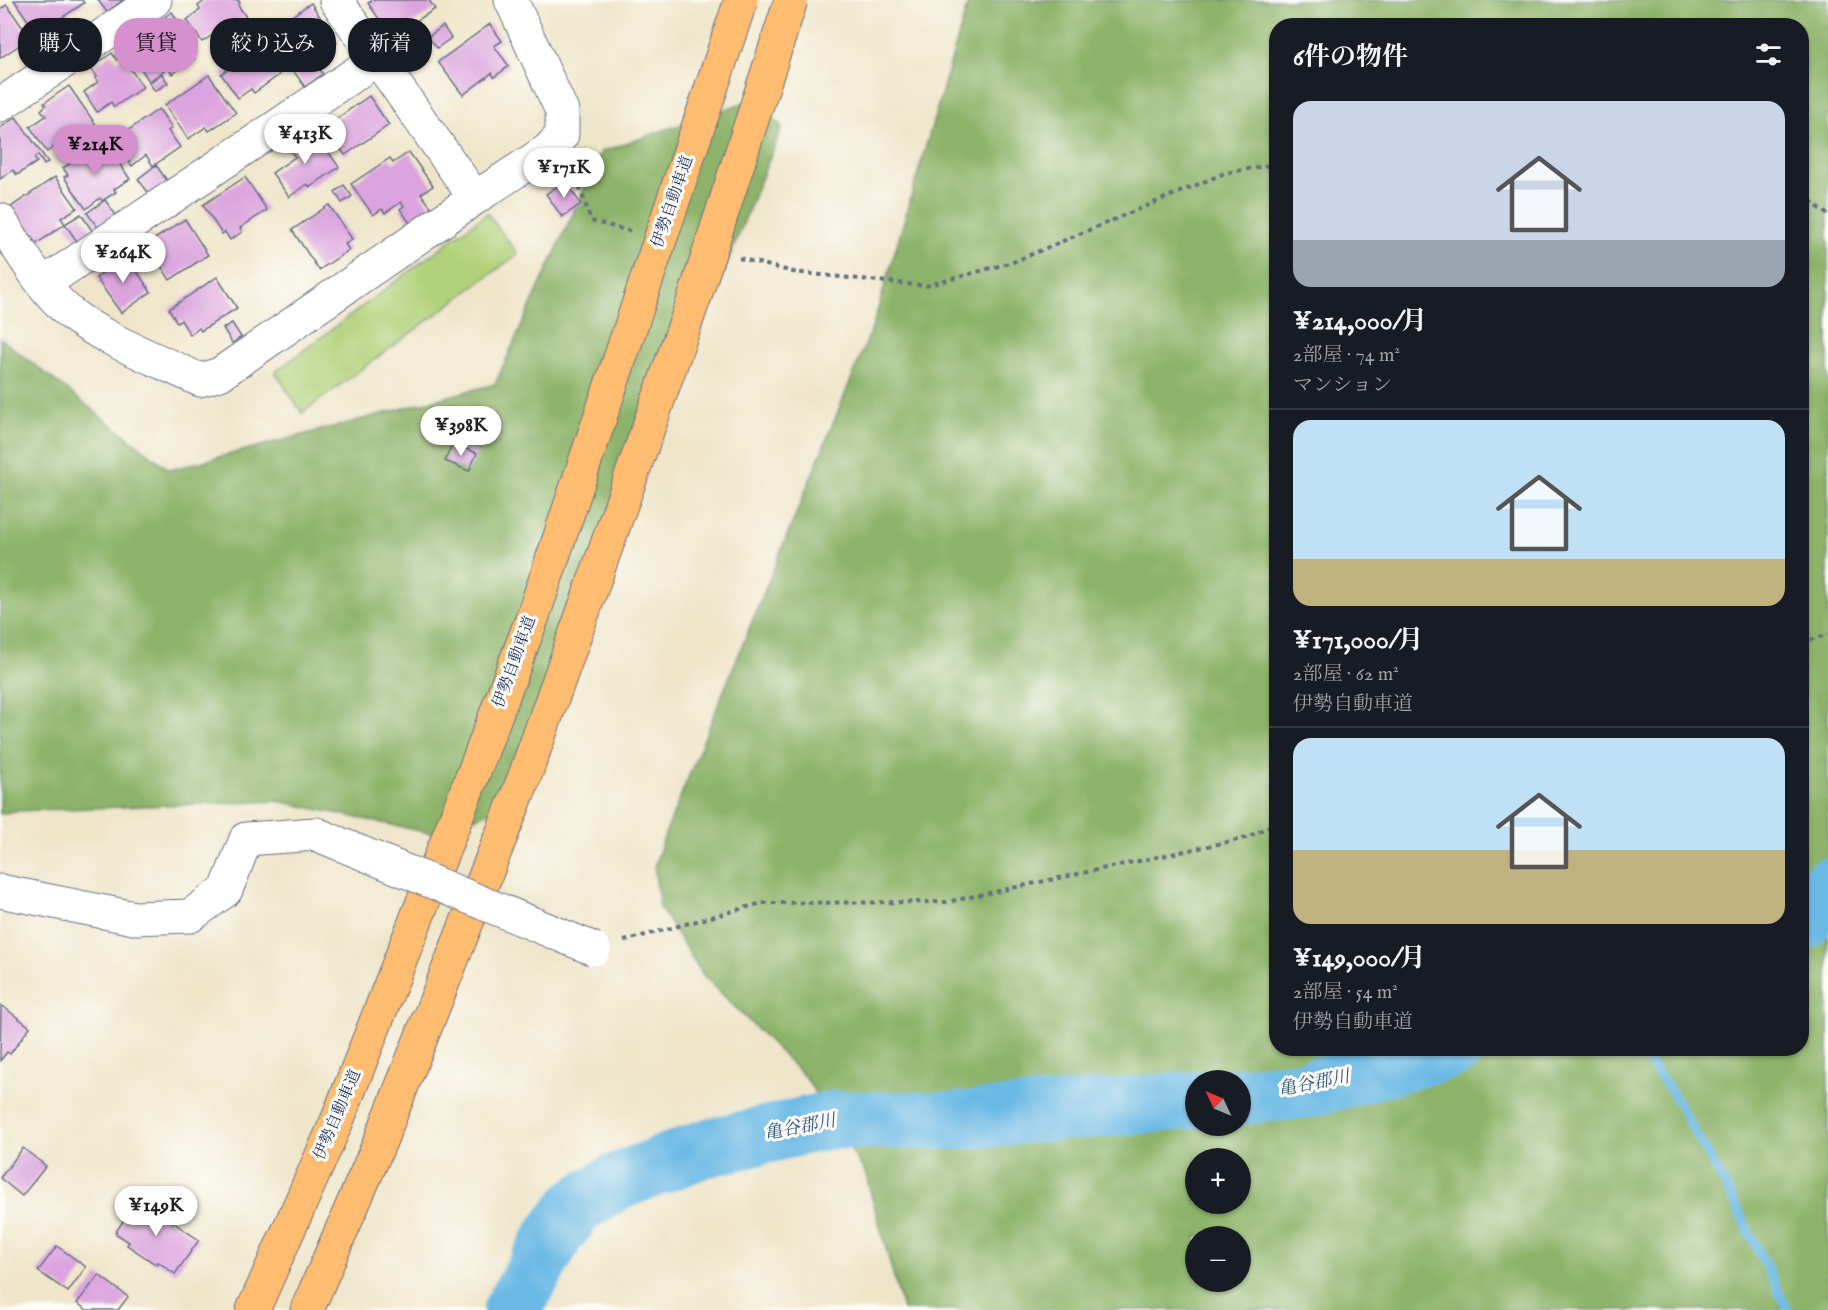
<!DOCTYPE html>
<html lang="ja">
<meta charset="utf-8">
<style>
:root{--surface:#171b24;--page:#242831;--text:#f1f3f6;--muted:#9ea1a6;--line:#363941;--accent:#d690ce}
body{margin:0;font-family:"IM FELL English","Noto Serif JP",serif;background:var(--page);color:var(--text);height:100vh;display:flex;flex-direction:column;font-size:22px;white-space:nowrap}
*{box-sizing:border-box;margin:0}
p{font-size:20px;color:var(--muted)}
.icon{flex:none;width:33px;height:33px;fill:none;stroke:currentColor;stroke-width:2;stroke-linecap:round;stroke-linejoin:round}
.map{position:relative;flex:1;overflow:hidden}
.drawer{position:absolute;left:1269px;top:18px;width:540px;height:1038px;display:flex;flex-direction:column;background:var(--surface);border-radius:24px;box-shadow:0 2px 4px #0004}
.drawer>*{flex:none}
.banner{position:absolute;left:18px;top:18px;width:570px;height:54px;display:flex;gap:12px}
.needle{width:39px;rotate:314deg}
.controls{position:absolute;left:1185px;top:1070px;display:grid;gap:12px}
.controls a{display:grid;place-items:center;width:66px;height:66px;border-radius:50%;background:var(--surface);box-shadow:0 2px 4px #0004;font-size:30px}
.price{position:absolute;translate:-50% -51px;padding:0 14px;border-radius:21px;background:#fff;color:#222;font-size:20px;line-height:39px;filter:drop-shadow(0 2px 3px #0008)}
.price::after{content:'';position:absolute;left:50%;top:36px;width:18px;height:14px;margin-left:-9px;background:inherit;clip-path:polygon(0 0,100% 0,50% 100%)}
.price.selected{background:var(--accent);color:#111}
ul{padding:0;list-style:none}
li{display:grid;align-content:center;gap:12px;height:318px;padding:0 24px}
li+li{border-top:2px solid var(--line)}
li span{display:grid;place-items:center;height:186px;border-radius:18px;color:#555}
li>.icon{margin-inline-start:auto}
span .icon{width:108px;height:108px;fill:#fffc;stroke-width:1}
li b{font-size:26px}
h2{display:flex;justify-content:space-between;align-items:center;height:72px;padding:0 24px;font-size:26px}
.pill{padding:0 21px;border-radius:24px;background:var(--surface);box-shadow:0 2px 4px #0004;font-size:21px;line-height:54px}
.pill.selected{background:var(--accent);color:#111}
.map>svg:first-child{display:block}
</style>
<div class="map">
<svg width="1828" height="1310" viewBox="0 0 1828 1310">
<rect width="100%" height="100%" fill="#fdfcf7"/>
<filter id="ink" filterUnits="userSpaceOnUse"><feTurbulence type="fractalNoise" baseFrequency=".0167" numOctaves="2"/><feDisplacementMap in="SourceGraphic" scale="12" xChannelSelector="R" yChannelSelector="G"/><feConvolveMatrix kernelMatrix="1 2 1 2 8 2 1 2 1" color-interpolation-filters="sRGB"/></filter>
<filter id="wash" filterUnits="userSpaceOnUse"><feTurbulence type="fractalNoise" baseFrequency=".008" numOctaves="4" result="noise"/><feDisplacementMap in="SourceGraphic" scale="24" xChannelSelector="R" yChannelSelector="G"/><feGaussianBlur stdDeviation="1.35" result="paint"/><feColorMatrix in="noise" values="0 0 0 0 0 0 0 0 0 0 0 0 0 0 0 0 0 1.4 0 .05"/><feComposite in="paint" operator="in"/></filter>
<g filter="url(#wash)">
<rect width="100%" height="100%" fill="#efe6ca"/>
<polygon fill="#b0d179" stroke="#66806c" stroke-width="1.5" points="487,213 518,254 302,413 275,372"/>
<g fill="#8cb369" stroke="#547164" stroke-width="1.5" fill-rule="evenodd">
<path d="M969,0H1828V1310H903L865,1172L806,1078L704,976L660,908L654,867L666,832L873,326ZM1276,26H1802V1048H1276ZM1196,1080H1240V1125H1196ZM1196,1158H1240V1203H1196ZM1196,1236H1240V1281H1196Z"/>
<polygon points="754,99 782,127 579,631 495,810 434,834 278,801 14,811 0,814 0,338 170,470 495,384 601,152"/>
</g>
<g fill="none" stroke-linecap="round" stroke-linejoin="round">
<polyline stroke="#6bb9e5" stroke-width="9" points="1639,1048 1673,1094 1728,1190 1788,1310"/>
<g stroke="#6bb9e5" stroke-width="58">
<polyline points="1802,922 1828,887"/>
<polyline points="1240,1096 1304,1090 1456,1048"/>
<polyline points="512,1310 556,1233 578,1205 614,1183 703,1149 830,1120 957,1121 1196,1100"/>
</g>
</g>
<g id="blocks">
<g fill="#dba4de">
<polygon points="14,0 82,0 84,3 37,34"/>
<polygon points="98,0 123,0 107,12"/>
<polygon points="206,0 238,0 240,3 238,5 246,17 220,35 217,32 202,42 187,20 200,10 198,6"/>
<polygon points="373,0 429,0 435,9 410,25 413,29 395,42 368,3"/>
<polygon points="311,3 337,43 317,57 314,53 310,55 323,74 305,87 292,69 308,57 306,54 289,65 272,39 275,37 270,31"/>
<polygon points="7,5 30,38 0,58 0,9"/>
<polygon points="172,12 196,52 192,54 195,59 172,74 168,68 149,81 136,61 151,51 139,34"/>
<polygon points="58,23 70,39 49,53 38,37"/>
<polygon points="490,24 502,41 494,46 509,66 494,77 492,73 463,95 438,62"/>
<polygon points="443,26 451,38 437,48 428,37"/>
<polygon points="261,37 275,57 270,61 279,75 254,93 251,89 238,98 221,74 235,65 230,58"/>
<polygon points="112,53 117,60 122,57 143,87 114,107 111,102 97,112 84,92 98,82 95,78 97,77 91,68"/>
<polygon points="162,74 168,83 155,91 149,83"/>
<polygon points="209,75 236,113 209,131 206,127 188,139 165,105"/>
<polygon points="69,86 96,125 80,136 77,132 47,152 30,127 46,116 41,110 46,105 44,103"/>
<polygon points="369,96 389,125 345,155 337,144 344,140 332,122"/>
<polygon points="159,109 172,128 168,131 180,147 153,166 146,155 132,166 114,140"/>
<polygon points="16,117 48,162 44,165 38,155 34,158 37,162 17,175 13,170 0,179 0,128"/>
<polygon points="313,130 339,167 310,187 307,184 289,197 272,173 295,157 287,147"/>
<polygon points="106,144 130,179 114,189 116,192 102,201 100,198 86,209 64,177 68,175 63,168 86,153 88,156"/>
<polygon points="409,152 433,186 421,194 432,208 410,223 400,209 404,206 401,202 385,213 382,209 373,215 351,184 390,158 393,163"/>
<polygon points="156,165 168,182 150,195 138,179"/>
<polygon points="55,177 77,208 61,218 65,224 36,244 11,207"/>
<polygon points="245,177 267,210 240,228 242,232 230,240 225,232 222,234 203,205"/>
<polygon points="565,181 581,204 562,217 546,194"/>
<polygon points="344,185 352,196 342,203 335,192"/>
<polygon points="105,200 116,215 99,229 87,213"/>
<polygon points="329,205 352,239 345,244 349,250 319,270 292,230"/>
<polygon points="81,214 93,232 78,243 65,224"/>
<polygon points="185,219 208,255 170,280 147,244"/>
<polygon points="125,254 151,292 121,313 96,278"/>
<polygon points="217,277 237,308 201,331 199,328 190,335 181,320 177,323 169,309"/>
<polygon points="232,323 241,337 232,343 223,328"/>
<polygon points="452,444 477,453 469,471 445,461"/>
<polygon points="1,1005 30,1027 10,1054 7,1052 0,1061"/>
<polygon points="23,1148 46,1166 22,1196 0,1178"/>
<polygon points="138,1199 199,1240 175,1274 158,1262 157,1265 127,1245 129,1242 115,1233"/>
<polygon points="57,1246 86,1267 68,1292 38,1271"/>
<polygon points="99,1275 128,1297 118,1310 87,1310 77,1303"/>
</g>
</g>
</g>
<g filter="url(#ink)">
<use href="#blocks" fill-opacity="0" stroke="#656f84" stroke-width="1.5"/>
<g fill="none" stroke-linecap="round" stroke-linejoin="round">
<defs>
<g id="minor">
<polyline points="336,0 475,198"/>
<polyline points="0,105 155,0"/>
<path d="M0,220C21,251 40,287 69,312C101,339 161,361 200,380L220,374L475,198L548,150L562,135V111L511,0"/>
<polyline points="43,284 377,59"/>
<polyline points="0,891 134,918 190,916 226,890 246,839 316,834"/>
</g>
<g id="motorway">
<polyline points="253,1310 337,1121 479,759 533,616"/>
<polyline points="307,1310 379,1144 524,778 576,632"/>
</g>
</defs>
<use href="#minor" stroke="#656f84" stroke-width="35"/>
<use href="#motorway" stroke="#656f84" stroke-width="35"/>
<g stroke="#656f84" stroke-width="4" stroke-dasharray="4.5 4.5" stroke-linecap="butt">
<polyline points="574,170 591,221 630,231"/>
<polyline points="1802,197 1812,202 1828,215"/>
<polyline points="739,258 793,272 926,286 1013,262 1225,173 1276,164"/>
<polyline points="1802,643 1828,634"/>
<polyline points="624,941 762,903 947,902 1246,838 1276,823"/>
</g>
<use href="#minor" stroke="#fff" stroke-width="33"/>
<use href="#motorway" stroke="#febc70" stroke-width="33"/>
<defs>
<polyline id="minor-bridge" points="316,834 594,949"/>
<g id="motorway-bridge">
<polyline points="533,616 741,0"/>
<polyline points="576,632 694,299 791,0"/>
</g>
</defs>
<use href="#minor-bridge" stroke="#656f84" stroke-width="35" stroke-linecap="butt"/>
<use href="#motorway-bridge" stroke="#656f84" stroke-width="35" stroke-linecap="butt"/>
<use href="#minor-bridge" stroke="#fff" stroke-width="33"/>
<use href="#motorway-bridge" stroke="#febc70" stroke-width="33"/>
</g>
</g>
<g text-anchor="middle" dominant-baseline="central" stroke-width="6" stroke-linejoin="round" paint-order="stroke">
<g font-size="16" fill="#1b2f5e" stroke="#fdfcf7">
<text transform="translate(673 202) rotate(-71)">伊勢自動車道</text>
<text transform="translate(515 662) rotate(-70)">伊勢自動車道</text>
<text transform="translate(338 1115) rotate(-67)">伊勢自動車道</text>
</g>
<g font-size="18" font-style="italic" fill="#335886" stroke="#fdfcf7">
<text transform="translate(1314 1084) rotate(-11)">亀谷郡川</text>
<text transform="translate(800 1128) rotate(-11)">亀谷郡川</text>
</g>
</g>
</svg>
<div class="controls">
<a><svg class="needle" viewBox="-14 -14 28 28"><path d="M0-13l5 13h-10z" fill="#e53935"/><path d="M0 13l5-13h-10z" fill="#9ea1a6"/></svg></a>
<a>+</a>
<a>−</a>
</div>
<b class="price" style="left:305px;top:165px">¥413K</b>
<b class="price selected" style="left:95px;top:176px">¥214K</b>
<b class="price" style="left:564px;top:199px">¥171K</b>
<b class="price" style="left:123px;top:284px">¥264K</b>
<b class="price" style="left:461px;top:457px">¥398K</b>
<b class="price" style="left:156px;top:1237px">¥149K</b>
<div class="banner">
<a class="pill">購入</a>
<a class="pill selected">賃貸</a>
<a class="pill">絞り込み</a>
<a class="pill">新着</a>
</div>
<section class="drawer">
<h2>6件の物件<svg class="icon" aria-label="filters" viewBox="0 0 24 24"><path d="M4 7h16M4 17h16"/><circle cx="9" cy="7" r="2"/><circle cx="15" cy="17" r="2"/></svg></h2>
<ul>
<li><span style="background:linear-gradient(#c9d6e8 75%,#9aa5b1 0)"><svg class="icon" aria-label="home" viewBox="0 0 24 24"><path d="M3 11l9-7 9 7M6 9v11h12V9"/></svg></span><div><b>¥214,000/月</b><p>2部屋 · 74 m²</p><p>マンション</p></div></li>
<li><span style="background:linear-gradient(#bfe0f5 75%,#c2b280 0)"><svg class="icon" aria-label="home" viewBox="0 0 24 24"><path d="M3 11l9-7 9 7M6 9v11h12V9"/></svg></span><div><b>¥171,000/月</b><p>2部屋 · 62 m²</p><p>伊勢自動車道</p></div></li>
<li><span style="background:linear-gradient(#bfe0f5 60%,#c2b280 0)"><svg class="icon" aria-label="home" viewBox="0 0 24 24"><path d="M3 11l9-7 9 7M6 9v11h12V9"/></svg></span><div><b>¥149,000/月</b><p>2部屋 · 54 m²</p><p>伊勢自動車道</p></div></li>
</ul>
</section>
</div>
